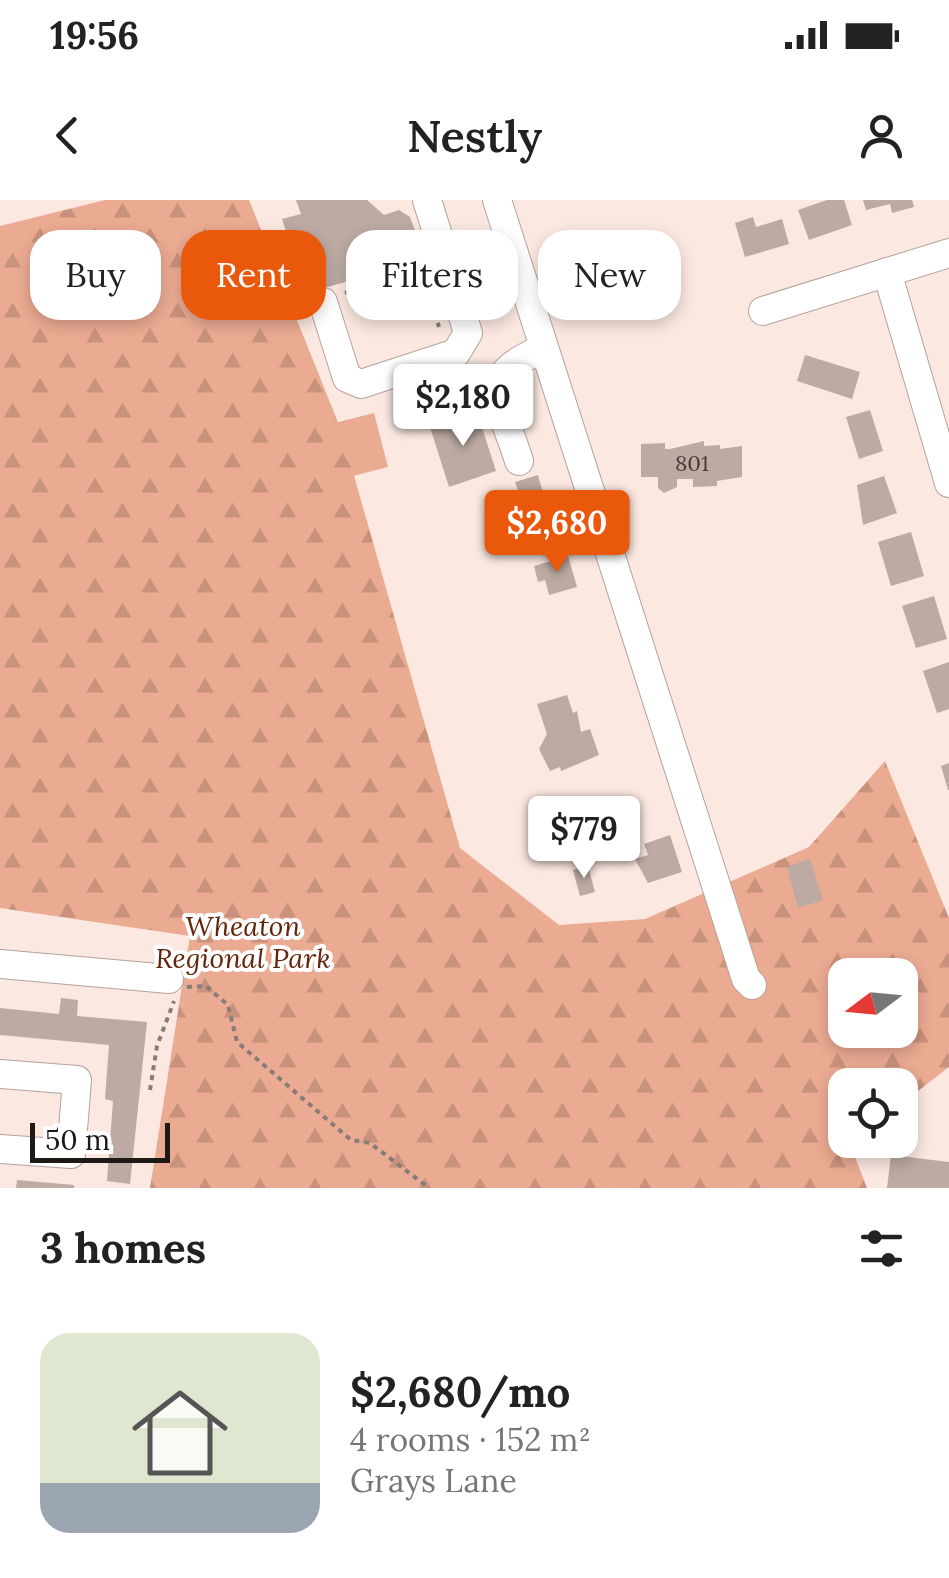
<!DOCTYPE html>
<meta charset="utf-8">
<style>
:root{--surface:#fff;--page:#f2f2f2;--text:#222;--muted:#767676;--accent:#ea580c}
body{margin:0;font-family:Lora,serif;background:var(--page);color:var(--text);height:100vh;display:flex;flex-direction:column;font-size:38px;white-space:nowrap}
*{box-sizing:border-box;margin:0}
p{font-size:32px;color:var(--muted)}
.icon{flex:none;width:55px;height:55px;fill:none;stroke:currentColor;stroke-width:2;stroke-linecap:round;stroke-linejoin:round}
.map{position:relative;height:988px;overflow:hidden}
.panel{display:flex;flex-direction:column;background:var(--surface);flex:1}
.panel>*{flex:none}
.top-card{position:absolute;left:30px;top:30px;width:890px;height:90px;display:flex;gap:20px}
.needle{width:65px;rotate:254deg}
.tools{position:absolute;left:828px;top:758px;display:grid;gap:20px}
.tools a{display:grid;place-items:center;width:90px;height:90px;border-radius:20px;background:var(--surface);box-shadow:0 5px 15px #0003;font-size:50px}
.scale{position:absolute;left:30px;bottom:25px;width:140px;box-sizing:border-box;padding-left:10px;border:5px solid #1f1916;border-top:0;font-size:28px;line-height:35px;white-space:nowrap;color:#1f1916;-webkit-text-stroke:8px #fff;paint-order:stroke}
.price{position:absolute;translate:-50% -85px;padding:0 22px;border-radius:10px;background:#fff;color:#222;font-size:32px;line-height:65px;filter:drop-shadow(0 2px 5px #0008)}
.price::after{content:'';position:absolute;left:50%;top:60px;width:30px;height:22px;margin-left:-15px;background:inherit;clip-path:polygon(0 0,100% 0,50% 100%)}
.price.selected{background:var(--accent);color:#fff}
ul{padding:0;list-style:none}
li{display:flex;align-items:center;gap:30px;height:250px;padding:0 40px}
li span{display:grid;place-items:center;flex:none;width:280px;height:200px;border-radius:30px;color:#555}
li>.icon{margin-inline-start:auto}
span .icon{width:120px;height:120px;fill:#fffc;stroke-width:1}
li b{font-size:42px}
h2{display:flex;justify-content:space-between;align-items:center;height:120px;padding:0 40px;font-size:42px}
.pill{padding:0 35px;border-radius:30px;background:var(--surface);box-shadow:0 5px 15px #0003;font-size:35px;line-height:90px}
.pill.selected{background:var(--accent);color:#fff}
.status{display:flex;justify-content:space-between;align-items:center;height:70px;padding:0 50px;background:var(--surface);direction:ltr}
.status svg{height:28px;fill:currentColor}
header{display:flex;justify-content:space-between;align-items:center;height:130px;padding:0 40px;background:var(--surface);font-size:45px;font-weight:600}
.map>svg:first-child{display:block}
</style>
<div class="status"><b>19:56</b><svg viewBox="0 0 49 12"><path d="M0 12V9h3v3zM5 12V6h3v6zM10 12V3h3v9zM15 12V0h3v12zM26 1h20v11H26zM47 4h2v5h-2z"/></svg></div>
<header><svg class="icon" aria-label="back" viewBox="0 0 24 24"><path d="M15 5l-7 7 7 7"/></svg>Nestly<svg class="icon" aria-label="person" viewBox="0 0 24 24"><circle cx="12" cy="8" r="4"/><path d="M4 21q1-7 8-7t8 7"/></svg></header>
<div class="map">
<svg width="949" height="988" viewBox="0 0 949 988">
<defs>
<pattern id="forest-firs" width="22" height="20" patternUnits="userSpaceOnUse" patternTransform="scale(2.5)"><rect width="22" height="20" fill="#ebaa92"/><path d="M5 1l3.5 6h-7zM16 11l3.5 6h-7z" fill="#c9927d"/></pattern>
</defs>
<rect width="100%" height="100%" fill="#fbe8e1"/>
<polygon fill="#ebaa92" points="374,213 388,267 349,277 335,223"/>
<path fill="url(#forest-firs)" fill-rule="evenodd" d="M105,0H249L341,230L460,648L559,725L645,719L809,647L885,561L949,718V867L900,905V885H845V940H855L850,944L867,988H150L190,736L0,708V26ZM845,775H900V830H845Z"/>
<g fill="#bcaaa3">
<polygon points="296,0 367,0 384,15 399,10 410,17 417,36 411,48 360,58 366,76 324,88 318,68 299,74 282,19 301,14"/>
<polygon points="827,0 844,0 852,25 809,40 798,10"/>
<polygon points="863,0 912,0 914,7 892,13 890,4 866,10"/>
<polygon points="753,17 756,27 782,19 789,44 745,57 735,23"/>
<polygon points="805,155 860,172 852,199 797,181"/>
<polygon points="870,210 883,251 859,259 846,217"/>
<polygon points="477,212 496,271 449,287 430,227"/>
<polygon points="704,241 704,246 720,245 720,249 742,246 742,277 717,281 717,286 693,287 693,279 677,279 677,287 664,293 658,288 658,277 641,277 641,244 665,243 665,249 670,249"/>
<polygon points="538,275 546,304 537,307 540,318 502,330 495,305 520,297 515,282"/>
<polygon points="884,276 897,313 863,325 857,285"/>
<polygon points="911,332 924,376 891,386 878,342"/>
<polygon points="568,356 577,387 549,395 545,380 538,382 534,366"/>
<polygon points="934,396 947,439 916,448 902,406"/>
<polygon points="949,462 949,509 937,513 923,471"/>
<polygon points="567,495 573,513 577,511 581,532 590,529 599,555 561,571 560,567 550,571 539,549 547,534 537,504"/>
<polygon points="949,563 949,590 948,590 941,566"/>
<polygon points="670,635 682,672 648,683 635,659 648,655 644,644"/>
<polygon points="810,659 823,700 798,708 787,667"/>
<polygon points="588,666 595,692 580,696 573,670"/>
<polygon points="61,798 78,800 77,816 147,822 130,984 107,981 113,901 105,899 109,845 0,835 0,808 59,814"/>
<polygon points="891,955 949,962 949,988 887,988"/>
<polygon points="17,980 74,985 74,988 16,988"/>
</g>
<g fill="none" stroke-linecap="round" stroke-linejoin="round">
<defs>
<g id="minor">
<polyline points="427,0 455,90"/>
<polyline points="497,0 746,779 752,785"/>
<polyline points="887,72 949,283"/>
<polyline points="323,102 347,178 361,184 456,153 468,133 455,90 518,69"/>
<polyline points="763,111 949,53"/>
<path d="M519,261C501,201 473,178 543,149"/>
<polyline points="0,764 169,779"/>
<polyline points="0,874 77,880 71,954 0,949"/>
</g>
</defs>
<use href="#minor" stroke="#b4a29c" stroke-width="30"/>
<g stroke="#887c77" stroke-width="4" stroke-dasharray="5 5" stroke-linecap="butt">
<polyline points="345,93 421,66 439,127"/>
<polyline points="187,787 206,786 228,805 237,842 351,940 370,943 429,988"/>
<polyline points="150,890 157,846 174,801"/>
</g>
<use href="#minor" stroke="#fff" stroke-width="28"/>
</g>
<g text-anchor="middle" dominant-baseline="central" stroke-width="8" stroke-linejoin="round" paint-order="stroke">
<g font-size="22" fill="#463d39">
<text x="692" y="263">801</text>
</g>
<g font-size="28" font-style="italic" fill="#63250a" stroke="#fff">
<text x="243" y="726">Wheaton<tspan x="243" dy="32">Regional Park</tspan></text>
</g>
</g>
</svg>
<div class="tools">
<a><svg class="needle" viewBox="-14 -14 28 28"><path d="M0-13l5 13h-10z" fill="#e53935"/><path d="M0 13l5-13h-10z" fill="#767676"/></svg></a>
<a><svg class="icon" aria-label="locate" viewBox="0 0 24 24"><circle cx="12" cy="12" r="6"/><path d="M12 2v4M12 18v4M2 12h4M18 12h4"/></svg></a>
</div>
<div class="scale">50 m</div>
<b class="price" style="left:463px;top:249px">$2,180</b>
<b class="price selected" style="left:557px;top:375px">$2,680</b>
<b class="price" style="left:584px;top:681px">$779</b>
<div class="top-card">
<a class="pill">Buy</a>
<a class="pill selected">Rent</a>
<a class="pill">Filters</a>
<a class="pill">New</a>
</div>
</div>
<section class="panel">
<h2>3 homes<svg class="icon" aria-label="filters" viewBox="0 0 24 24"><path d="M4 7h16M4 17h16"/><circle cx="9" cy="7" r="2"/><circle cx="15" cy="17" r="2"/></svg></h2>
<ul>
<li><span style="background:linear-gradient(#dfe7d0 75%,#9aa5b1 0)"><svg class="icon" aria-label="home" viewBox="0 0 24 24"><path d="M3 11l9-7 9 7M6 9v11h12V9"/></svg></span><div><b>$2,680/mo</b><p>4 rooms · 152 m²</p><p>Grays Lane</p></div></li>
</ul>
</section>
